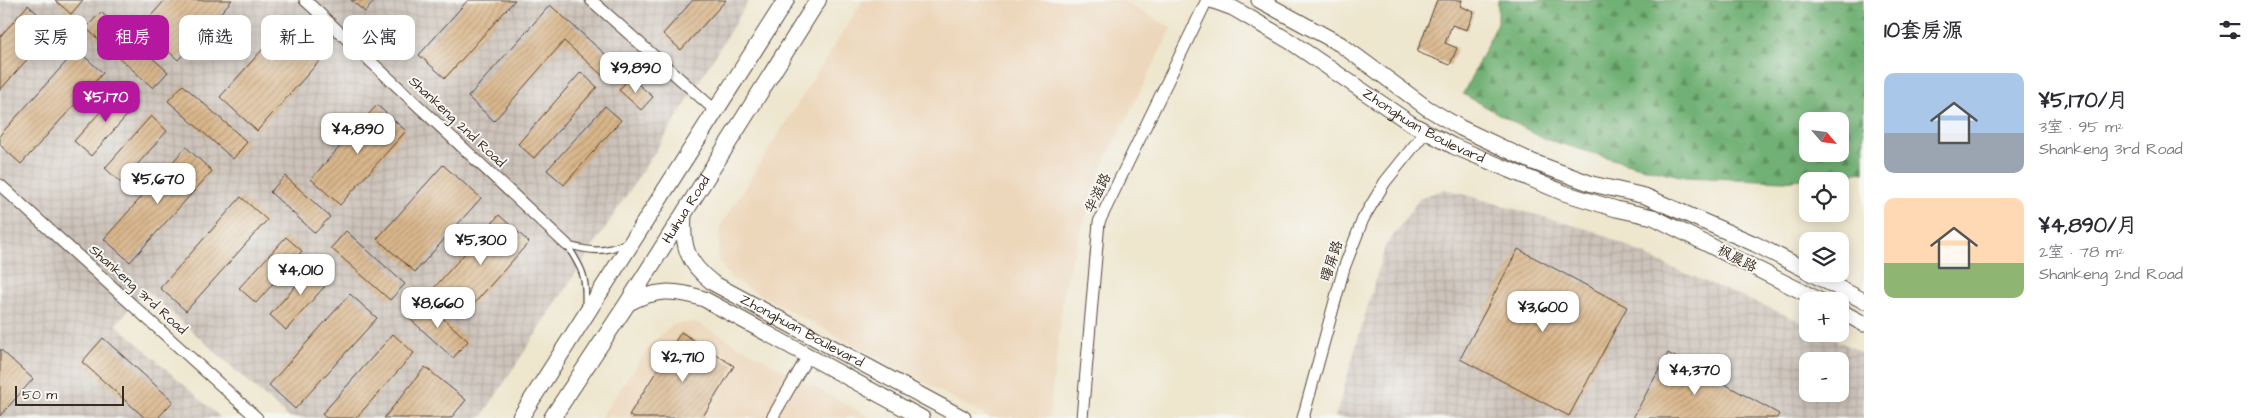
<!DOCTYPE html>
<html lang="zh">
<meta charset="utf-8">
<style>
:root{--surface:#fff;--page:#f7f7f7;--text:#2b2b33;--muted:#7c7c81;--accent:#b5179e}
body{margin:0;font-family:"Architects Daughter","LXGW WenKai TC",sans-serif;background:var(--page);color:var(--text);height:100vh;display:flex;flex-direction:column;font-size:19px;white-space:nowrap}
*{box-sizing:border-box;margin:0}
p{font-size:16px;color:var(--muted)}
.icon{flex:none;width:28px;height:28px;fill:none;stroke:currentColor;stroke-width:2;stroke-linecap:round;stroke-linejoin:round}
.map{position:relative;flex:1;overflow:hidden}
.panel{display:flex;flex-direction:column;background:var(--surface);width:400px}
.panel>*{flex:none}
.top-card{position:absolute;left:15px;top:15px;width:475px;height:45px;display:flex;gap:10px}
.needle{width:32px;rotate:118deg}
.tools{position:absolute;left:1799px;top:112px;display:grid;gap:10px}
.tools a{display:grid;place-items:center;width:50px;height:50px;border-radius:10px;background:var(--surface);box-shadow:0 2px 12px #0003;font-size:25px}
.scale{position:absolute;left:15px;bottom:12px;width:109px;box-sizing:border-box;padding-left:5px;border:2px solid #3b2a1e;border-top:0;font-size:14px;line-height:18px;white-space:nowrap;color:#3b2a1e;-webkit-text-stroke:4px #f6f6f2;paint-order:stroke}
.price{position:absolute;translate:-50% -42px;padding:0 11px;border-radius:10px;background:#fff;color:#222;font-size:16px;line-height:32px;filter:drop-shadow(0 1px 2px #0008)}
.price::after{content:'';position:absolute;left:50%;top:30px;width:15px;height:11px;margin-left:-8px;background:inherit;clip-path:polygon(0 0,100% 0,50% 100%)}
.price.current{background:var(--accent);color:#fff}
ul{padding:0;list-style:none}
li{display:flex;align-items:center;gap:15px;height:125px;padding:0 20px}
li span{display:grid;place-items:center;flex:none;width:140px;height:100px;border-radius:10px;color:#555}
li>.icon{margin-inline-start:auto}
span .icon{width:60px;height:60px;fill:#fffc;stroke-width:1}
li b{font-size:21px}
h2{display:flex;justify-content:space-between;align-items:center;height:60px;padding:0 20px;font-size:21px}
.tag{padding:0 18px;border-radius:10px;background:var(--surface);box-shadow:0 2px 12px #0003;font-size:18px;line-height:45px}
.tag.current{background:var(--accent);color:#fff}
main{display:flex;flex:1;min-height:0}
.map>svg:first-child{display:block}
</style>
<main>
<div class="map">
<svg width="1864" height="418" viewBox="0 0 1864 418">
<defs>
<pattern id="industrial-grid" width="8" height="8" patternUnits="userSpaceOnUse" patternTransform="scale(1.25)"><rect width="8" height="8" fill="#ccc2b9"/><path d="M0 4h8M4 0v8" fill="none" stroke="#b0a79f"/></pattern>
<pattern id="forest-firs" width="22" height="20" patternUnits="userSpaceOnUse" patternTransform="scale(1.25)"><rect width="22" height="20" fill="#71b174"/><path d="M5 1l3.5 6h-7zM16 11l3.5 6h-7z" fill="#5e905f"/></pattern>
<pattern id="building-hatch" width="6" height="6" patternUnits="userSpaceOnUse" patternTransform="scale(1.25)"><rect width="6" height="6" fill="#dab78c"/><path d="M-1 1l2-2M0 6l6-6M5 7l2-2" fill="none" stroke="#b29572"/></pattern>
</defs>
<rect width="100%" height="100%" fill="#f6f6f2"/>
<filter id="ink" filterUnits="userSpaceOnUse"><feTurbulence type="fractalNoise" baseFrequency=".02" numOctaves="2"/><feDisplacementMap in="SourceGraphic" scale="10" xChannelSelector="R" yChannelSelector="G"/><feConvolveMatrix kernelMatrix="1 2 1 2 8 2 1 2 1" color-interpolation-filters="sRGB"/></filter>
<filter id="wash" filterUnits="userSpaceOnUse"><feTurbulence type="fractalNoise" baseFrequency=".0096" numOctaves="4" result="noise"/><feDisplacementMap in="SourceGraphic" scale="20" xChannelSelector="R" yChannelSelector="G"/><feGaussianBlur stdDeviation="1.12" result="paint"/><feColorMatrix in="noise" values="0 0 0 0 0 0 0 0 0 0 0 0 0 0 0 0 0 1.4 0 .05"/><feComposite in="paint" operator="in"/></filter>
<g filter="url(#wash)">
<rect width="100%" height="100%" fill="#eee6cd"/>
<g fill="#edd7bb">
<polygon points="863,0 1120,0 1172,28 1103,165 1065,281 1049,418 990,418 731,279 718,260 720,227"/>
<polygon points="696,322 871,418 600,418 653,342 672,325"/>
</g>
<g fill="url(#industrial-grid)" fill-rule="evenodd">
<polygon points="0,0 749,0 675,121 481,418 289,418 146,290 116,324 221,418 0,418"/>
<path d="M1445,189L1597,232L1670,267L1807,324L1808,334H1825L1864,354V418H1335L1385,247L1420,198ZM1808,361H1840V394H1808Z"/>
</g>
<path fill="url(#forest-firs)" stroke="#566e49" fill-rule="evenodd" d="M1498,0H1863L1864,172L1784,181L1685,177L1636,166L1542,138L1463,94L1498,23ZM1808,121H1840V154H1808Z"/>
<g id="blocks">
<g fill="url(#building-hatch)">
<polygon points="55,0 83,0 71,14"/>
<polygon points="165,0 232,0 178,60 141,27"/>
<polygon points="351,0 375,0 365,12"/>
<polygon points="468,0 515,0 445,78 419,55"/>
<polygon points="693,0 726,0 681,50 663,34"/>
<polygon points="1437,0 1462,0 1460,6 1474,12 1467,30 1452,25 1445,43 1457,48 1450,65 1417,52"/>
<polygon points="28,5 54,29 0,90 0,37"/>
<polygon points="550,5 615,63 603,76 564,41 494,121 468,97"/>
<polygon points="101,12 168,72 153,88 86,28"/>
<polygon points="286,23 323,57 257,131 220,97"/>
<polygon points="77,50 103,73 21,164 0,145 0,135"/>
<polygon points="581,72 597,87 534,158 518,144"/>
<polygon points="630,77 653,97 641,110 619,90"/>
<polygon points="183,85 247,142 233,159 168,101"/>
<polygon points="121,89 137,104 91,156 74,141"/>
<polygon points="377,105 406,131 340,205 311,179"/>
<polygon points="605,106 621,120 564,185 547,170"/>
<polygon points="151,116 167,131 121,183 105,168"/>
<polygon points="186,147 212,171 130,262 104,239"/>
<polygon points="443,165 481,198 415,272 377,239"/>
<polygon points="285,176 330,217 315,233 270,192"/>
<polygon points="241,197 267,220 186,311 160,288"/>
<polygon points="499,215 529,242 463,316 433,289"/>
<polygon points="346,231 405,284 390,300 331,248"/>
<polygon points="286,237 302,251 256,303 239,288"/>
<polygon points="1518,249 1627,307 1569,416 1460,359"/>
<polygon points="316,263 332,278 286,330 270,315"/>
<polygon points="350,294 377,318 295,409 269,385"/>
<polygon points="423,300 468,341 453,358 408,317"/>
<polygon points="681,332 734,366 702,418 633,418 629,415"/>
<polygon points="393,334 414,353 356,418 326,418 322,414"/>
<polygon points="103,338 173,401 158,418 145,418 82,362"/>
<polygon points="0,349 33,379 0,416"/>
<polygon points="1668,353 1779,414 1777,418 1633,418"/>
<polygon points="425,367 466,400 451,418 384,418"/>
</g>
</g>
</g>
<g filter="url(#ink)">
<use href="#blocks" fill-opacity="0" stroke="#564638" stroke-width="1"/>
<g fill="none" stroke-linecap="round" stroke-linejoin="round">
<defs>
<g id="service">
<path d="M567,245C583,270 587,277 585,308"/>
<path d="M567,245C589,251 605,254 627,242"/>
</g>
<g id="minor">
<polyline points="305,0 567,245"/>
<polyline points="591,0 716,111"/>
<polyline points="0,185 257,418"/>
<polyline points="772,418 808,356"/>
<polyline points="1082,418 1099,222 1207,0"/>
<polyline points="1303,418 1344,268 1363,219 1385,182 1426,131"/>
</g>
<g id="tertiary">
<path id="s1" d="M1211,0L1233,8L1291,42L1410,123L1453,146L1564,193L1616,209L1653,217L1821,301"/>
<polyline points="1259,0 1340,44 1427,108 1461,128 1533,162 1592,184 1645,196 1755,244 1808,271"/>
<path id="s2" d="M684,213C682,246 686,262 713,283L963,418"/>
<polyline points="1812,274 1864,301"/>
<path d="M627,304C655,289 674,289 704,299L922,418"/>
<polyline points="1840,311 1864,324"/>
</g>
<g id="secondary">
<polyline points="520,418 786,0"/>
<path id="s3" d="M552,418L627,304L818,0"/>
</g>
</defs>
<use href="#service" stroke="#564638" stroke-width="8"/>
<use href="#minor" stroke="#564638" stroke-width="13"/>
<use href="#tertiary" stroke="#564638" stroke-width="17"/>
<use href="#secondary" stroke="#564638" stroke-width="18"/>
<use href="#service" stroke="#fff" stroke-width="5.5"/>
<use href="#minor" stroke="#fff" stroke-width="11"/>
<use href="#tertiary" stroke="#fff" stroke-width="15"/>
<use href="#secondary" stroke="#fff" stroke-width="16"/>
</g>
</g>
<g text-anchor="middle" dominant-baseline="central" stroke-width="4" stroke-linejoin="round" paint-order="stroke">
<g font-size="14" fill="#3b2a1e" stroke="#f6f6f2">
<text transform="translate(457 122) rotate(43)">Shankeng 2nd Road</text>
<text stroke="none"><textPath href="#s1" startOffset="248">Zhonghuan Boulevard</textPath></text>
<text transform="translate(1098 193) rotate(-64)">华滋路</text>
<text stroke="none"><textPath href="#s3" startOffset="248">Huihua Road</textPath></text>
<text transform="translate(1737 259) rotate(27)">枫晨路</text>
<text transform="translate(1332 261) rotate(-72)">曙屏路</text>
<text transform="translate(138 290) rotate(42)">Shankeng 3rd Road</text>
<text stroke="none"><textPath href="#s2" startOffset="181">Zhonghuan Boulevard</textPath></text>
</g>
</g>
</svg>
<div class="tools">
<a><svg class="needle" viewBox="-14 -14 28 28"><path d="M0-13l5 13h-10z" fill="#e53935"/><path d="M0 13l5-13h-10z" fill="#7c7c81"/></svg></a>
<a><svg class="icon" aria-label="locate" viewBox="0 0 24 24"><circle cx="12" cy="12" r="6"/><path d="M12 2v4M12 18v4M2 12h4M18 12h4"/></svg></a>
<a><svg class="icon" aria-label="layers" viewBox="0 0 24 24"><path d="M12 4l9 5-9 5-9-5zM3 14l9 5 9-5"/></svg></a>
<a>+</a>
<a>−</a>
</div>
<div class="scale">50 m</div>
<b class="price" style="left:636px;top:94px">¥9,890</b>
<b class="price current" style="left:106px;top:123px">¥5,170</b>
<b class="price" style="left:358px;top:155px">¥4,890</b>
<b class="price" style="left:158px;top:205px">¥5,670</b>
<b class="price" style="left:481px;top:266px">¥5,300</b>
<b class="price" style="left:301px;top:296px">¥4,010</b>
<b class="price" style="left:438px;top:329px">¥8,660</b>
<b class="price" style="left:1543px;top:333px">¥3,600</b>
<b class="price" style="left:683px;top:383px">¥2,710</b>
<b class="price" style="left:1695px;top:396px">¥4,370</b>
<div class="top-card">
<a class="tag">买房</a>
<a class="tag current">租房</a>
<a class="tag">筛选</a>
<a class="tag">新上</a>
<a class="tag">公寓</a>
</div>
</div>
<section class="panel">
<h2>10套房源<svg class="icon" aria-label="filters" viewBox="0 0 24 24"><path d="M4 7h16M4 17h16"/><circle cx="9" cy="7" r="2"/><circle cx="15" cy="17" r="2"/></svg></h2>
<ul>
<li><span style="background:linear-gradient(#a9c7e8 60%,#9aa5b1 0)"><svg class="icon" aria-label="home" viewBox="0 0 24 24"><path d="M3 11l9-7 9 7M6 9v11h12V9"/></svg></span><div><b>¥5,170/月</b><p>3室 · 95 m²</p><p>Shankeng 3rd Road</p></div></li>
<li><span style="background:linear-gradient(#ffd9b3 65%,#8fb573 0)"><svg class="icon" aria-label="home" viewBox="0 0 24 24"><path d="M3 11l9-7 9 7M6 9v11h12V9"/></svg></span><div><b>¥4,890/月</b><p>2室 · 78 m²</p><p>Shankeng 2nd Road</p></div></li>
</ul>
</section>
</main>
